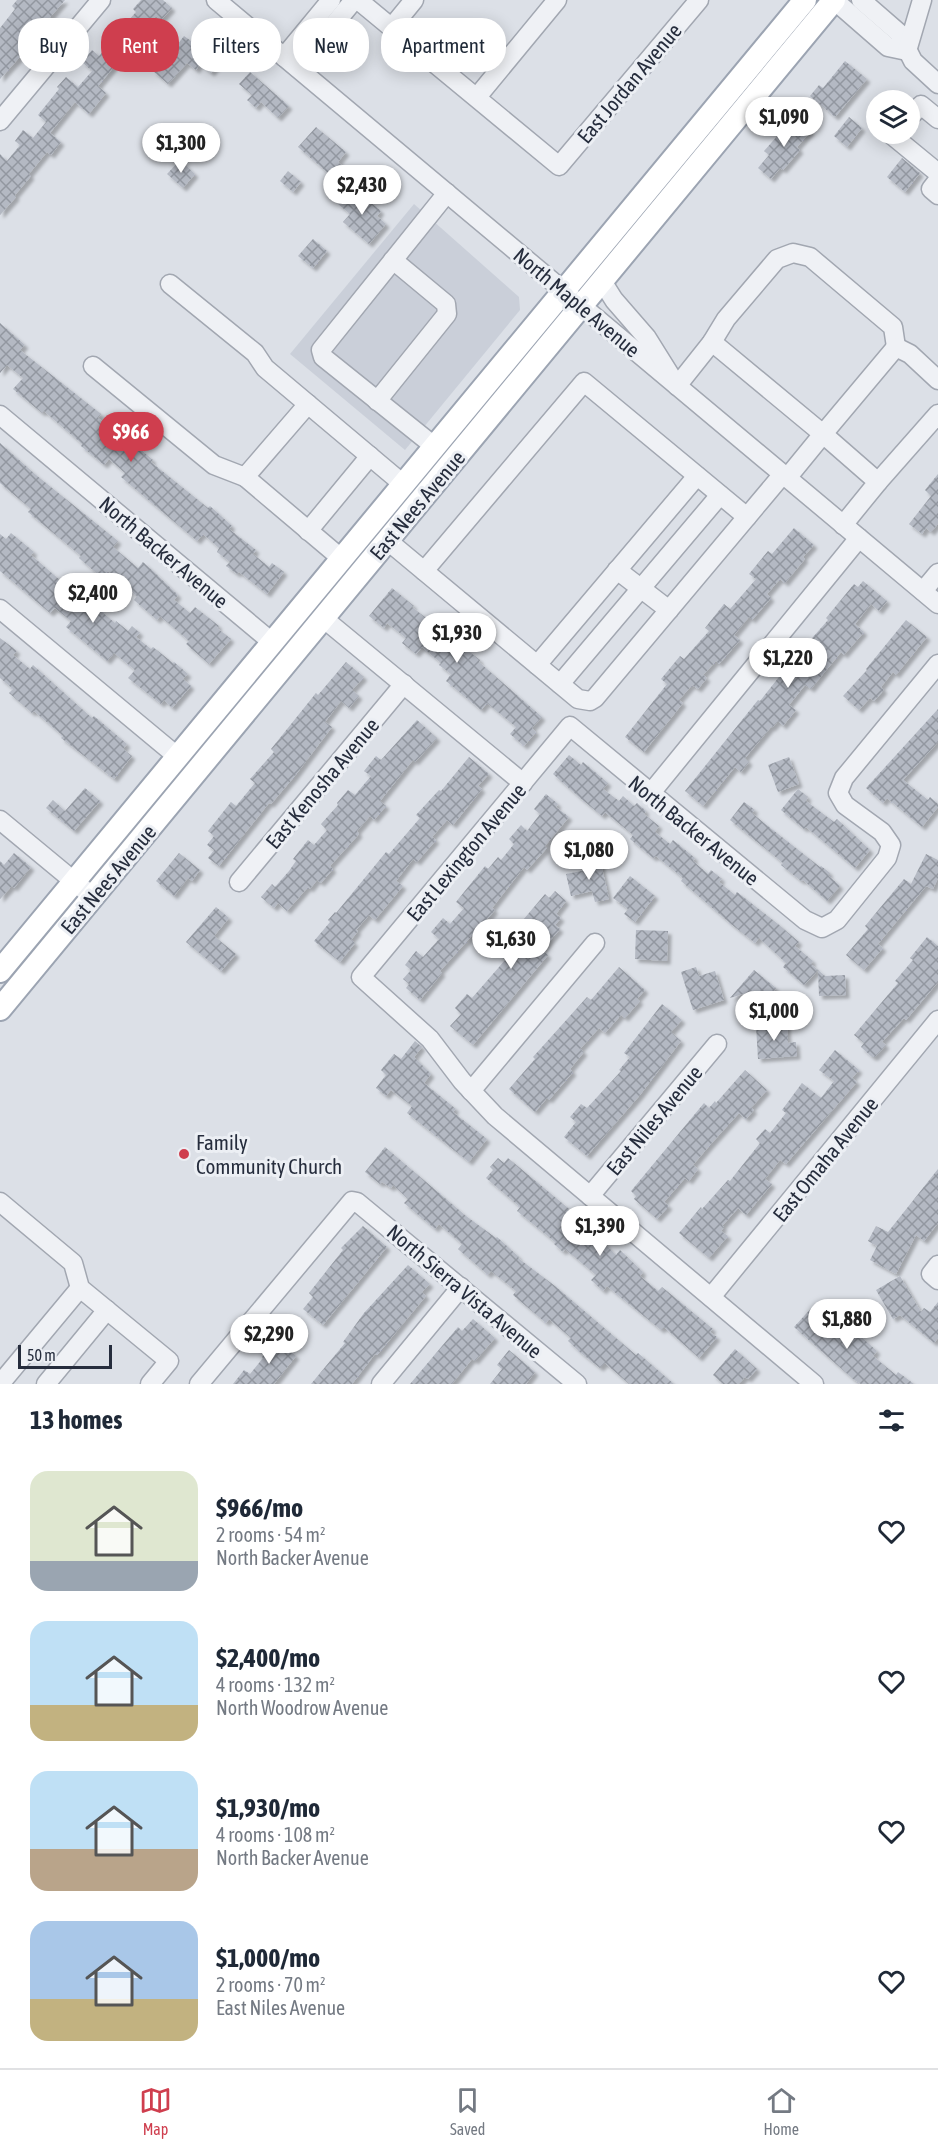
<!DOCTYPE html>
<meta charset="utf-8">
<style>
:root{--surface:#fff;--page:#f6f6f7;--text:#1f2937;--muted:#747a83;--line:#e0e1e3;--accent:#cf3e4e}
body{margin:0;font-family:"Asap Condensed",sans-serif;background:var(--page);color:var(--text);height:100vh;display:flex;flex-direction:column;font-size:22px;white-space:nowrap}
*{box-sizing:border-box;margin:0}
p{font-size:20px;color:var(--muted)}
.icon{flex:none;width:33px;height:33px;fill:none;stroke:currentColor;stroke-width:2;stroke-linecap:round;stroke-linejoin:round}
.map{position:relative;height:1384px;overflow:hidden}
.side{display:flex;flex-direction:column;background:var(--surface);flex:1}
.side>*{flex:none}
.banner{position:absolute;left:18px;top:18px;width:600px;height:54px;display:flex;gap:12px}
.fabs{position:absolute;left:866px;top:90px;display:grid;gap:12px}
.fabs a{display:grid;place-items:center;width:54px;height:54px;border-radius:50%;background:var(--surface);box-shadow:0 3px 15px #0003;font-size:30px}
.scale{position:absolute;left:18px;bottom:15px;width:94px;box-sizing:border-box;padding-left:6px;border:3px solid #262d3d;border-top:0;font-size:16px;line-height:21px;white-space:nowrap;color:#262d3d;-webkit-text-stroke:4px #eceff4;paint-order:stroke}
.price{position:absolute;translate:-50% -51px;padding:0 14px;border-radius:21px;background:#fff;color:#222;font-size:20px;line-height:39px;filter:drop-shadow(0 2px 3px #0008)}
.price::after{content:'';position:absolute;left:50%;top:36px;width:18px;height:14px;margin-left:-9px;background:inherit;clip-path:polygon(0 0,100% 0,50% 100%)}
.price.on{background:var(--accent);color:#fff}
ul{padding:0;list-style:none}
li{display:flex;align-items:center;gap:18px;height:150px;padding:0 30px}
li span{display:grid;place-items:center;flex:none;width:168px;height:120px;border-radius:18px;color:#555}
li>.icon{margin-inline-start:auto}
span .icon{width:72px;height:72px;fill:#fffc;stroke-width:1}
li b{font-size:26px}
h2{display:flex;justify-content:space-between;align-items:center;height:72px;padding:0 30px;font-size:26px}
.tag{padding:0 21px;border-radius:24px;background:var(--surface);box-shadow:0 3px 15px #0003;font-size:21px;line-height:54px}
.tag.on{background:var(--accent);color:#fff}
.menu{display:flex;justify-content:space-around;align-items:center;height:84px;border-top:2px solid var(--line);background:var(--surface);font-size:16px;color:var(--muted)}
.menu a{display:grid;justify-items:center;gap:3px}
.menu .on{color:var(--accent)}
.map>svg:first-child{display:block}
</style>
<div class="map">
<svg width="938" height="1384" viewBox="0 0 938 1384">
<defs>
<pattern id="building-cross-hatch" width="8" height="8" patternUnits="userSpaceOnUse" patternTransform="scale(1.5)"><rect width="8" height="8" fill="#b4b9c3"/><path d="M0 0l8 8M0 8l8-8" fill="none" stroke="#9297a0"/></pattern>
<filter id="shadow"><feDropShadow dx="3.5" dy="3.5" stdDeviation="1.5" flood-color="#0004"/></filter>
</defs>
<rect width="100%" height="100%" fill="#dce0e7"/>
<polygon fill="#cacfd9" points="414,204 519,297 520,310 405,450 290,354"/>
<g fill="url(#building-cross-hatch)" filter="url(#shadow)">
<polygon points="17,0 65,0 39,30 32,24 18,40 28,48 0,79 0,28 15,9 12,6"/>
<polygon points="141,0 163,0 172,8 161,20 156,16 98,86 106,93 89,114 75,102 50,133 61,142 51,155 47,152 29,174 31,176 15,195 16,197 0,215 0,154 7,161 20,145 15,141 23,130 33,138 46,122 38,115 59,89 57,87 66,77 78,87 92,71 82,62 92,50 99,56 113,40 106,34 112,26 118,32 136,12 133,9"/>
<polygon points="196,35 224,58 211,73 200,64 196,70 187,63 168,84 153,71 166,55 168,57 184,36 191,41"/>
<polygon points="845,61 867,79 835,117 810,96 819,85 823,88"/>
<polygon points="250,72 289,106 278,118 261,102 256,108 247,100 252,95 239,84"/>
<polygon points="795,116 811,131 797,147 800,150 783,170 780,168 771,179 758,168 769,155 764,151"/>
<polygon points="849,117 862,128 847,147 834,136"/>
<polygon points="316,127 346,152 338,162 347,170 337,181 298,147"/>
<polygon points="902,158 920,173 905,192 887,177"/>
<polygon points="180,160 195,174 183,188 167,174"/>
<polygon points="288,171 301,182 293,192 280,181"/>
<polygon points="352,187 381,211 377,216 386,224 369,244 343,222 350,214 338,204"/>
<polygon points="313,239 327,251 313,268 298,256"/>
<polygon points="0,323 25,345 20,350 101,414 98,418 128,442 129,440 153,460 151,462 208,508 210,506 232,526 229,529 256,550 253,554 269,567 272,563 284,572 267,594 239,572 237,574 226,566 230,562 217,552 219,548 203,534 197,541 121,477 125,473 109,459 104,465 81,446 82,444 44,411 42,413 13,389 23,378 7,365 0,373"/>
<polygon points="0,443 36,475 118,541 113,547 138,568 143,562 153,571 178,595 174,600 190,613 195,607 219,626 217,628 231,639 209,664 186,644 189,641 160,616 157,620 134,600 137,596 108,571 102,578 79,558 81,556 28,512 31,509 0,483"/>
<polygon points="938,474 938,524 931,532 926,528 922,534 909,524 931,496 925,490"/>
<polygon points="794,528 814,545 803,557 805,559 785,583 780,579 767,594 771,598 752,620 749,617 734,635 740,640 719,664 716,661 703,675 707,678 698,689 692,685 679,700 683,703 644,752 625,737 667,684 661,679 680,656 684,659 709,631 705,628 724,604 730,609 756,579 749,574 768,551 772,554"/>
<polygon points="11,533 34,552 31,555 61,581 63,579 115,623 116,621 128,631 132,626 140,633 136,637 151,649 153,647 173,663 174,662 188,674 183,679 191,686 172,708 164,700 161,704 128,678 135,670 114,653 107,661 66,627 71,621 55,608 50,613 0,571 0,534 6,539"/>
<polygon points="863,581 887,601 879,611 871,604 855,624 864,632 844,655 841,652 811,689 805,685 789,705 796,710 783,726 778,721 772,728 771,727 745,758 749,762 741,772 735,767 703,806 685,791 750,710 758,700 760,701 790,663 828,620 826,618 854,584 858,587"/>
<polygon points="392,588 414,606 412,607 480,660 479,662 542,717 532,728 536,732 524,746 510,734 516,727 487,703 481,710 446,681 451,674 439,665 441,663 422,647 416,654 402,643 406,638 387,623 384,628 369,616"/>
<polygon points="906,620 927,637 896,675 893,672 881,687 884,690 874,701 870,698 859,710 843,696 867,670 866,669"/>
<polygon points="0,638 17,651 13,655 30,669 33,665 92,718 94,716 127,744 123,749 132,756 114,779 61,738 63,736 34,711 32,713 9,693 13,689 0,678"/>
<polygon points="346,662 364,677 352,690 359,696 349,708 341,701 325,722 332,727 294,777 271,804 269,803 219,866 208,858 214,850 207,845 214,836 208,831 231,802 236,806 255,783 250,779 274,752 271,749 316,693 318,695"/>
<polygon points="938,709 938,742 903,780 928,800 930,797 938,804 938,807 922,827 887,798 883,803 866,788"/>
<polygon points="417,720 437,738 415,762 413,760 384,796 380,801 386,806 374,820 370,816 357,831 359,834 330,866 333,869 321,883 317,880 310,889 308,887 287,911 278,903 274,908 261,897 272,884 275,887 289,871 296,861 293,859 308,840 314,845 327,830 321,824 338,805 337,803 348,790 355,795 371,776 364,771 376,756 381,760"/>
<polygon points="569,755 581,765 583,762 608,783 603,789 619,801 623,796 634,806 637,803 646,811 644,814 659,826 655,832 670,844 673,840 695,858 693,861 708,874 711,870 722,879 719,882 735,895 737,892 778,924 799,942 795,946 813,961 811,964 825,976 845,975 846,995 819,996 818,970 804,985 783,967 786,963 759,938 755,943 731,924 681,881 683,878 656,856 653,858 630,839 633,835 605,812 602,816 579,797 553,774"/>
<polygon points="469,757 489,774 478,786 482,789 453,825 447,820 432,837 436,840 417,862 413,859 396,881 403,886 375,920 369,915 356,930 358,931 351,940 355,943 340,962 314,941 330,922 328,920 335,912 336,913 386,852 389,854 420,818 416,815 439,790 441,791"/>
<polygon points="789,757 799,784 778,792 768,765"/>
<polygon points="85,788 100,801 74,831 46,808 53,800 65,811"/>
<polygon points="798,789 808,797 806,801 834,822 837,819 870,850 855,868 806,827 804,829 781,810"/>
<polygon points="546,794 558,804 556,807 569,817 545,846 547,848 527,870 524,867 492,908 495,910 440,971 442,973 420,1000 406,988 409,984 403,979 411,970 405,965 416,951 423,957 439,939 431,932 443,918 450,924 464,908 456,902 485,866 488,869 498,857 501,860 514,844 509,839 521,825 527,831 540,814 534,809"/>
<polygon points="744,802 755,810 752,813 764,823 820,867 821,866 830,873 828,875 840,886 827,901 803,880 801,881 781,865 783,863 730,820"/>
<polygon points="14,853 31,867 14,888 12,886 0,899 0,861 4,865"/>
<polygon points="179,853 200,870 192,881 188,878 174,896 156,881"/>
<polygon points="926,854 938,860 938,878 933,889 926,886 878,944 883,948 864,970 846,955 868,929 865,926 904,879 911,884"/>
<polygon points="600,859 609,899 595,902 592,891 571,896 566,874 587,870 585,862"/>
<polygon points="630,876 655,896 635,922 624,914 628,909 613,898"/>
<polygon points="555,891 566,901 556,914 561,918 555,925 560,929 542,950 548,955 473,1045 450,1026 461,1014 455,1008 467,994 472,998 506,959 500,955 526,922 523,920 545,894 549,898"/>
<polygon points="216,907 229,918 214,936 236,954 221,971 186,942"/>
<polygon points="636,930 668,931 667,961 635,959"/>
<polygon points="927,937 938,946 938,982 906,1020 904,1018 882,1042 886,1045 875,1057 872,1057 861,1047 864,1043 854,1035 898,983 895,981 913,960 910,958"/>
<polygon points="619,967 645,990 637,999 640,1001 625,1018 621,1015 605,1033 599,1028 580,1049 584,1052 570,1069 573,1072 549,1100 547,1098 535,1112 509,1089 535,1059 533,1057 587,997 591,1000"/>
<polygon points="696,967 699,976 715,971 724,1000 693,1010 681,972"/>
<polygon points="754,970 776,988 750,1019 738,1009 753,991 730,998"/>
<polygon points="662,1004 682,1020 671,1032 681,1041 640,1095 587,1156 564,1137 576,1122 570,1117 581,1104 587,1108 621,1071 619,1070 630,1057 624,1053"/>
<polygon points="787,1024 788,1043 796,1042 797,1056 758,1059 756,1026"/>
<polygon points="415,1041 422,1047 414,1057 431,1074 424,1083 456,1109 453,1112 487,1139 469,1162 407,1113 412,1106 391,1090 386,1096 376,1088 386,1075 381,1070 394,1054 401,1059"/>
<polygon points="835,1050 859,1070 852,1078 857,1082 786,1164 780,1160 765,1179 772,1184 746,1215 738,1208 722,1226 724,1227 721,1231 728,1236 709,1258 679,1233 701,1207 702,1209 728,1180 730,1181 760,1143 756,1139 765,1129 770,1133 786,1113 782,1110 802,1083 821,1098 834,1081 819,1070"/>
<polygon points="745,1070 767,1090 751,1108 754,1110 746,1119 739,1113 710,1145 693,1165 698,1169 689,1181 685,1178 664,1202 669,1206 657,1219 634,1199 636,1196 631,1191 704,1103 709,1108 715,1101 716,1103"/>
<polygon points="385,1147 466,1216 496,1238 497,1237 519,1257 518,1258 555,1286 636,1355 638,1353 674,1384 629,1384 605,1363 600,1368 581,1353 568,1341 571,1338 549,1319 546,1323 513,1295 516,1291 491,1271 488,1275 458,1249 462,1244 439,1224 435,1229 404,1203 408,1199 393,1185 391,1188 382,1182 380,1184 365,1172"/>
<polygon points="498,1158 504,1163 508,1158 604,1238 602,1241 616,1255 620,1250 643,1272 640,1276 658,1291 662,1287 713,1329 710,1332 717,1337 699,1358 664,1327 661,1330 607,1286 603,1291 591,1280 596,1275 565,1249 563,1252 554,1244 555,1242 517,1211 520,1207 486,1178 493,1170 490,1167"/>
<polygon points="938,1169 938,1223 924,1241 916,1235 896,1274 870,1260 877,1246 868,1241 876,1226 888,1232"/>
<polygon points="363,1226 387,1247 323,1325 303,1309 313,1297 309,1293 343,1250 341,1248"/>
<polygon points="408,1265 430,1284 422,1292 426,1296 377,1355 375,1354 352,1384 311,1384 345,1343 343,1342 364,1313"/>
<polygon points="900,1276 921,1312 924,1308 930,1312 938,1302 938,1338 934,1343 900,1315 893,1319 876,1290"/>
<polygon points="815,1304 847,1332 851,1328 877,1351 873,1356 896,1375 898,1372 914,1384 861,1384 853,1379 794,1327"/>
<polygon points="473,1319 495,1338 475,1361 472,1359 452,1384 410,1384 458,1327 462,1331"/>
<polygon points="273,1337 296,1356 274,1384 233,1384 244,1370 250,1374 263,1358 262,1357 267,1350 264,1347"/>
<polygon points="735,1349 757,1369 748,1379 745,1377 739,1384 723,1384 713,1375"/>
<polygon points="509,1350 535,1372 526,1384 490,1384 502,1369 497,1365"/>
</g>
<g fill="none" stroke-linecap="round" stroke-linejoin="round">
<defs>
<g id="minor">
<polyline points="216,0 938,604"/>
<polyline points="358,0 559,166 699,0"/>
<polyline points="834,0 888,47 907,51"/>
<polyline points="861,0 899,33 913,61 938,84"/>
<polyline points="392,27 414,0"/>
<polyline points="907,51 922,0"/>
<polyline points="284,57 331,0"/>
<polyline points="298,68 354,0"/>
<polyline points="477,97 557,0"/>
<polyline points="909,118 921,105 938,119"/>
<polyline points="0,121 101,0"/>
<polyline points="896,134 893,136 938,173"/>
<polyline points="938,180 931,189 938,195"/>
<polyline points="602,281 614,300 647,338 677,386 712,342 726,319 777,259 793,253 810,257 893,327 896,347"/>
<polyline points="170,284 255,353 265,368 403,484"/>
<polyline points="712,342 823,434 896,347 910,354 938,380"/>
<polyline points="93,366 214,465 245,477"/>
<polyline points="377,401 447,314 446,304 393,260"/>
<polyline points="308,404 245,477 342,559"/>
<polyline points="0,415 273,643"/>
<polyline points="434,446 323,357 321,350 447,193"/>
<polyline points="787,478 823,434 878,482 843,525"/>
<polyline points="878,482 938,414"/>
<polyline points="308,531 370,456"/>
<polyline points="388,541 578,699 590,701 595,698 783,474"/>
<polyline points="617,570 669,610"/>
<polyline points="424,571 584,382 747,517"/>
<polyline points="923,591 938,573"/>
<polyline points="0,609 178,757"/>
<polyline points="323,618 523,783"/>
<polyline points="537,665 697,476"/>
<polyline points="560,684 720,495"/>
<polyline points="650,794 859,538"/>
<polyline points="0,820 93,897"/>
<polyline points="239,882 404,684"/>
<polyline points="471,1091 595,943"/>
<polyline points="590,1196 717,1044"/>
<polyline points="0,1202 73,1263 80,1288 169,1361 150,1384"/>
<polyline points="938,1265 931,1274 938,1280"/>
<polyline points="711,1297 938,1020"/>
<polyline points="0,1384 80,1288"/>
<polyline points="46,1384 107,1310"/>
<polyline points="199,1384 352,1201 357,1202 577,1384"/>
<polyline points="381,1384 461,1287"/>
<polyline points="814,1384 495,1116 462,1081 430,1039 361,977 570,726 805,920 822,928 837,920 887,858 891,845 882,832 845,805 838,793 844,778 938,664"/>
</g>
<g id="major">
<polyline points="0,971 805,0"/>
<polyline points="0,1009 834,0"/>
</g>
</defs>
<use href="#minor" stroke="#a2a7b1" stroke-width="21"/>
<use href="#major" stroke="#9ca4b2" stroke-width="26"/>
<use href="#minor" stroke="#eff1f5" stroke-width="18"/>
<use href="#major" stroke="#fff" stroke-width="22"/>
</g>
<circle fill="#cf3e4e" stroke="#eceff4" stroke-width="2" cx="184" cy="1154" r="6"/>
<g text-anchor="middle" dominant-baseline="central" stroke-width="6" stroke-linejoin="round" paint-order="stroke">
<g font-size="21" fill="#262d3d" stroke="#eceff4">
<text transform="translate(629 83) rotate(-50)">East Jordan Avenue</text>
<text transform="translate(577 302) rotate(40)">North Maple Avenue</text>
<text transform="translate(417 505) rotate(-50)">East Nees Avenue</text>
<text transform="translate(164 552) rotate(40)">North Backer Avenue</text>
<text transform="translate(322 783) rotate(-50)">East Kenosha Avenue</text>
<text transform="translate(694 830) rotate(39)">North Backer Avenue</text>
<text transform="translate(466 852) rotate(-50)">East Lexington Avenue</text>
<text transform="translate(108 879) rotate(-50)">East Nees Avenue</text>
<text transform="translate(654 1120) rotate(-50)">East Niles Avenue</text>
<text transform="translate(825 1159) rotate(-51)">East Omaha Avenue</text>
<text transform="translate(465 1291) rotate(40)">North Sierra Vista Avenue</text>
</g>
<g font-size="21" fill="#262d3d" stroke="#eceff4" text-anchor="start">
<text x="196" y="1142">Family<tspan x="196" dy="24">Community Church</tspan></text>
</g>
</g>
</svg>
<div class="fabs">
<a><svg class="icon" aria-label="layers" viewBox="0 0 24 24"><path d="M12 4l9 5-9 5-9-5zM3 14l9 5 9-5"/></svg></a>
</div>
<div class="scale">50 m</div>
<b class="price" style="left:784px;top:148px">$1,090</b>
<b class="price" style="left:181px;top:174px">$1,300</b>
<b class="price" style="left:362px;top:216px">$2,430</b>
<b class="price on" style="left:131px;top:463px">$966</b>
<b class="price" style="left:93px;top:624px">$2,400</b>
<b class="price" style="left:457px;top:664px">$1,930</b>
<b class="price" style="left:788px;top:689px">$1,220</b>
<b class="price" style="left:589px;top:881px">$1,080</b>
<b class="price" style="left:511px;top:970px">$1,630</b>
<b class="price" style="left:774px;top:1042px">$1,000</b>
<b class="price" style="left:600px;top:1257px">$1,390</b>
<b class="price" style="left:847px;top:1350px">$1,880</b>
<b class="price" style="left:269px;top:1365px">$2,290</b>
<div class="banner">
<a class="tag">Buy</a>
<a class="tag on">Rent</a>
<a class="tag">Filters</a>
<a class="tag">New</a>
<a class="tag">Apartment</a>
</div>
</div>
<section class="side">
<h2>13 homes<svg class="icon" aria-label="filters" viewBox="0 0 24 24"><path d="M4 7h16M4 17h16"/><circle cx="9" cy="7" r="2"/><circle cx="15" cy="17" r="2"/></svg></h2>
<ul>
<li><span style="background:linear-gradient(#dfe7d0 75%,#9aa5b1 0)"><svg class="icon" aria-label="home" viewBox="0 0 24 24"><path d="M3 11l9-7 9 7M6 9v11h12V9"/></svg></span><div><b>$966/mo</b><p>2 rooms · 54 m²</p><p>North Backer Avenue</p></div><svg class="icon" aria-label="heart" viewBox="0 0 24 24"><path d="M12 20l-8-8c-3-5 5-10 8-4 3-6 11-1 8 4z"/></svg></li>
<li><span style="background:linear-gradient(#bfe0f5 70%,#c2b280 0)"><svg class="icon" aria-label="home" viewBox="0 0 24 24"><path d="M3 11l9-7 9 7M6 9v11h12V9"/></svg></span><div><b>$2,400/mo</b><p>4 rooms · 132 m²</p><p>North Woodrow Avenue</p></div><svg class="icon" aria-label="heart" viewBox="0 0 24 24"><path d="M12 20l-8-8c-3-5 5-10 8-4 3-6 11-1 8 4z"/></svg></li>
<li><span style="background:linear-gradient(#bfe0f5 65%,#b9a48a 0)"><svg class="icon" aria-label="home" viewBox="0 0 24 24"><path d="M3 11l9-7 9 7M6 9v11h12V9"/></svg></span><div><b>$1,930/mo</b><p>4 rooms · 108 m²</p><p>North Backer Avenue</p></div><svg class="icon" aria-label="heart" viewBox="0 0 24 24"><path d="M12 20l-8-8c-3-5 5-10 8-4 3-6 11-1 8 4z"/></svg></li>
<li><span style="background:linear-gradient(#a9c7e8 65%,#c2b280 0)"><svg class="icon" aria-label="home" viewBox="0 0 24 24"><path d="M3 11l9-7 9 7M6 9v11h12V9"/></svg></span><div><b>$1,000/mo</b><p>2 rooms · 70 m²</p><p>East Niles Avenue</p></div><svg class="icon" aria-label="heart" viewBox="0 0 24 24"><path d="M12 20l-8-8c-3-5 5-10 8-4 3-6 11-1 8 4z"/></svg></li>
</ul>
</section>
<nav class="menu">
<a class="on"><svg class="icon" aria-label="map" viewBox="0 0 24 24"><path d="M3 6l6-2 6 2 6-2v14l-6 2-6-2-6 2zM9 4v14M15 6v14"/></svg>Map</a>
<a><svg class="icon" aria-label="saved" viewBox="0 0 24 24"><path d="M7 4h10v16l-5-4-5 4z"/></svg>Saved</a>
<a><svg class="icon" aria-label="home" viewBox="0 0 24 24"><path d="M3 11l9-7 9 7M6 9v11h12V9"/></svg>Home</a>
</nav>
